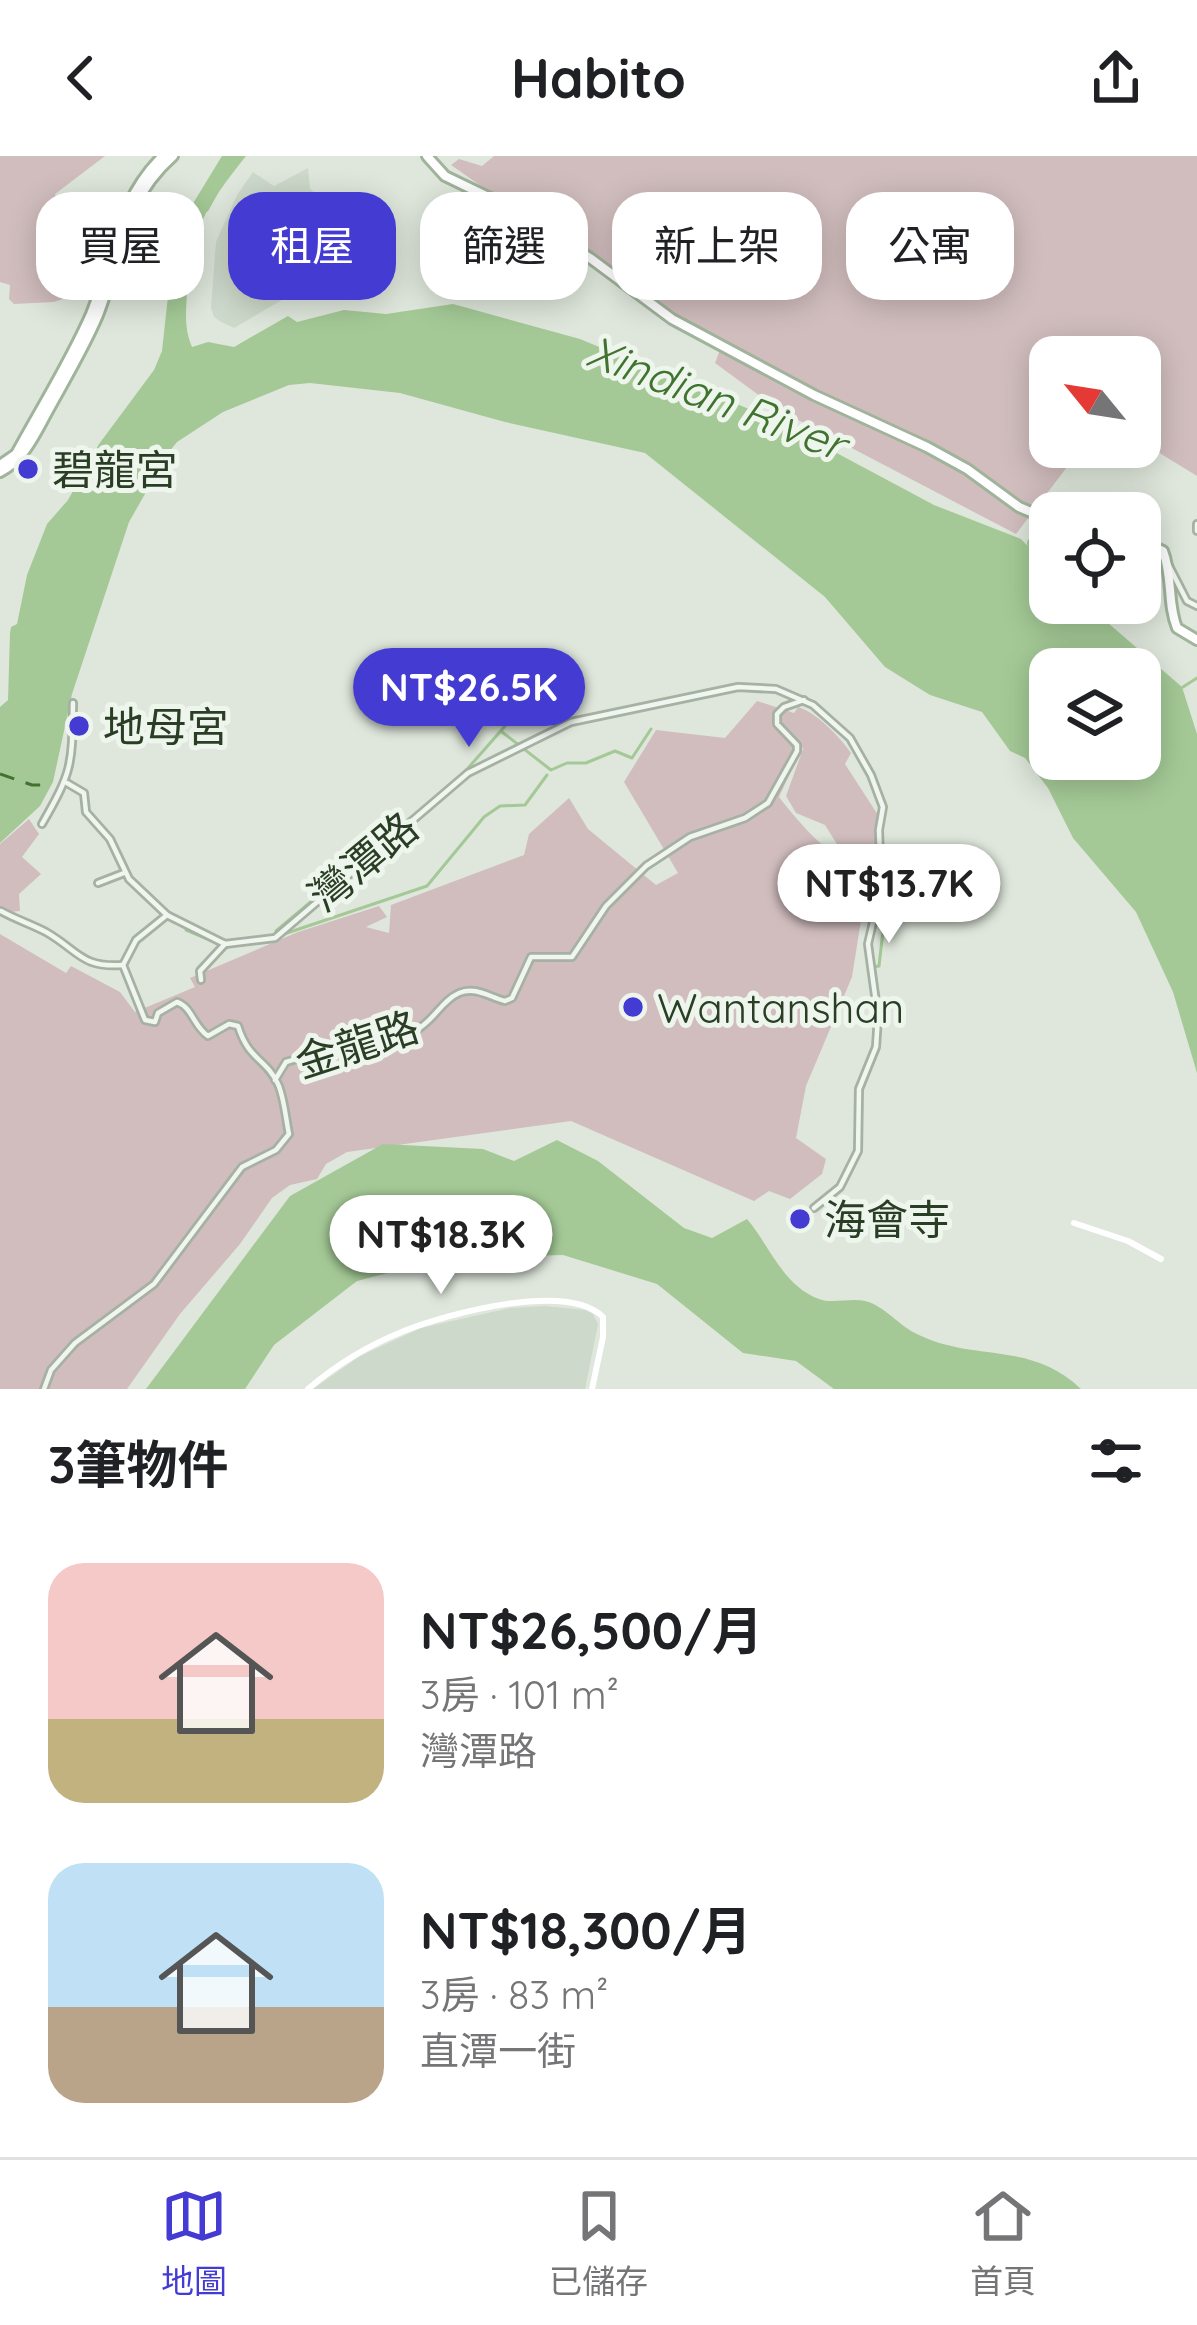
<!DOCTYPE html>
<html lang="zh-TW">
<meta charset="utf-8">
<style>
:root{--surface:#fff;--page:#f2f2f2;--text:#202124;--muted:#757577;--line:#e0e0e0;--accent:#443cd2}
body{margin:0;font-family:Quicksand,"Noto Sans TC",sans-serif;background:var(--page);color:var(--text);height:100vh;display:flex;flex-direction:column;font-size:45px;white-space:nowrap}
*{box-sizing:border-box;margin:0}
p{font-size:39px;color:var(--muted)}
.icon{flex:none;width:66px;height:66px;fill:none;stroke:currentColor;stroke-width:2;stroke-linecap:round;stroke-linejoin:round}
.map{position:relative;height:1233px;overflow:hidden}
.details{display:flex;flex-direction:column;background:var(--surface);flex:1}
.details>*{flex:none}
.hud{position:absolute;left:36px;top:36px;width:1125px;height:108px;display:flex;gap:24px}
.needle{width:78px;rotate:300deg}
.tools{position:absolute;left:1029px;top:180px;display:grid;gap:24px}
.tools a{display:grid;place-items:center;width:132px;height:132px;border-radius:24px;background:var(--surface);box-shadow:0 6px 30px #0003;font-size:60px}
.price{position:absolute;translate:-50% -102px;padding:0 27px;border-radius:42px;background:#fff;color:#222;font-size:39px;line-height:78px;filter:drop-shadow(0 3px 6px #0008)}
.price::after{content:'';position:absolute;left:50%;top:72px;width:36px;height:27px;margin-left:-18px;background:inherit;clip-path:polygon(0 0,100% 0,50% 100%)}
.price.on{background:var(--accent);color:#fff}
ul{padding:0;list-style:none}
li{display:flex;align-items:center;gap:36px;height:300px;padding:0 48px}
li span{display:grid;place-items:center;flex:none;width:336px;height:240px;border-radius:36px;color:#555}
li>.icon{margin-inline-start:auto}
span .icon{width:144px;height:144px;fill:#fffc;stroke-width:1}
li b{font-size:51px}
h2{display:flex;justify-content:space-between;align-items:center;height:144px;padding:0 48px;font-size:51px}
.pill{padding:0 42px;border-radius:36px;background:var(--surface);box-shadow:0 6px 30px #0003;font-size:42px;line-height:108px}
.pill.on{background:var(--accent);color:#fff}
header{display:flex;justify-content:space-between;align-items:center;height:156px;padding:0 48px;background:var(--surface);font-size:54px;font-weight:700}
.tab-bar{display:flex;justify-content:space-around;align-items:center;height:168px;border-top:3px solid var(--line);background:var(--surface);font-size:33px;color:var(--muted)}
.tab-bar a{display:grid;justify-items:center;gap:6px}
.tab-bar .on{color:var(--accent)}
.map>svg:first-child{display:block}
</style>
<header><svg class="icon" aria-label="back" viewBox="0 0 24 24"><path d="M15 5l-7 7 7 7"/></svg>Habito<svg class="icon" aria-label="share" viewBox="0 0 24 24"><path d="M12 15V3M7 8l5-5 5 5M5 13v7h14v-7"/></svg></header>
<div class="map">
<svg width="1197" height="1233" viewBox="0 0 1197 1233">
<rect width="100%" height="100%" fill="#dfe7dc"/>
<g fill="#cdd9ca">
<polygon points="308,12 310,33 335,53 344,72 366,68 371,92 234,172 221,166 214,161 211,152 216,86 237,39 253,16 274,30"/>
<polygon points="545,1150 585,1154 593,1158 598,1168 585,1233 313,1233 360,1200 421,1172 510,1152"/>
</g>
<g fill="#d1bdbe">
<polygon points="0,0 105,0 55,38 59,63 90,79 77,138 54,146 14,148 9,143 10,129 0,126"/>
<polygon points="494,0 1197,0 1197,320 1140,285 1140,201 1050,201 1050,291 1105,291 1067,311 1016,378 779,254 715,207 723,186 667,160 451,9 459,3 482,10"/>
<path d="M757,545L794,557L798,551C816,556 840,581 851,597L845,608L878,659L875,693L845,701L825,669L796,657L786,640L803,593L797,584V602L779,641C804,673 827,699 864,715L865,739L852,821L806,930L796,982L826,1003L822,1018L790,1043L769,1035L754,1045L571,965L347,996L326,1008L317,1023L290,1029L272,1042L240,1088L180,1158L127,1233H0V778L66,817L71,810L120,836L135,856L195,831L190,822L298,776L379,750L387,761L366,771L389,777L391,749L524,699L529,678L569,642L588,673L656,729L678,717L624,626L656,574L725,582Z"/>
<polygon points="29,663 39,678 22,701 41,718 19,738 20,755 0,757 0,688"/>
</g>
<g fill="#a4c996" fill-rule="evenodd">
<path d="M222,0H246C206,51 192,70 187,136C186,157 184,172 192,191L208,186L234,191L288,160L297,166L344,154L386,158L453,148L580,183L773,263L934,349L1021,383L1050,414V447H1085L1182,531L1197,578V917L1173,836L1136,756L1073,682L1048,632L1025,602L1010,595L982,556L930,539L885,511L825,441L645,297L505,266L400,237L310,227L289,229L223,256L177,286L156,312L157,317L129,366L72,538L53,626L40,650L0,687V551L8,544L10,477L11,471L17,468L27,419L47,368L68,344L99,288L154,214L162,195L174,85L181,67ZM1050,513H1140V603H1050Z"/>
<path d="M557,984L598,1005L684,1072L712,1082L747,1063C770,1090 783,1130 819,1143C831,1148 851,1142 865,1145C884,1149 900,1171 919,1179C975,1206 1032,1185 1081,1233H834L796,1205L743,1197L657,1128L563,1099L445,1102L357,1125L274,1189L245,1233H146L290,1040L383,988L483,993L514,1005Z"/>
</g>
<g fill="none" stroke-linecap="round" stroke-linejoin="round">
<g stroke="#a4c996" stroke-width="3">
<polyline points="207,54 217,36"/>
<polyline points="190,104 194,84"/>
<polyline points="1183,531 1197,522"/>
<polyline points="502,576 551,614 567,607 586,607 615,595 632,602 651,573"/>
<polyline points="186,769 186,774 222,789"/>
<polyline points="276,775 462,619 527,545"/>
<polyline points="281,779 427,730 484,661 500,650 525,649 547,619"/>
<polyline points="873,811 879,810 885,757 877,755"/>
</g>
<polyline stroke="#a4c996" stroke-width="10" points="1032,387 1035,409"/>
<polyline stroke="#3f732f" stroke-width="3" stroke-dasharray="15 12" stroke-linecap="butt" points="0,618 32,629 49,629"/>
<defs>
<g id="street">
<polyline points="1197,368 1197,375"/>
<polyline points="1167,406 1187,445 1197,450"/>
<polyline points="67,627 84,637 86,656 110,683 129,723 167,759 225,788 275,782 468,617 571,566 738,531 776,533 813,549 850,582 871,619 883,651 879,674 881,731 868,788 878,861 876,891 859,933 858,995 840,1031 814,1052"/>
<path d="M42,668C73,614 72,609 73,547"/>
<polyline points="98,727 124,717"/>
<path d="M1,755C15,763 31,768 46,776C79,795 81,812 123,809"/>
<polyline points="201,824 200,815 225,788"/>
<path d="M275,924L286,906C328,893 375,893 416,874C434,865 441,845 459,837C476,830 489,841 505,845L512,842L531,801H572L606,750L646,710L690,681L745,662L768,647L797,595V589L777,568V558L784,551L804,544"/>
<path d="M44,1233L51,1214L75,1187L154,1128L242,1011L276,994L289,978C286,964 284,941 278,928C265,901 249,905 238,870L229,868L208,880C194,871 192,851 177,846L158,857L155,866L145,864L123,809L136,784L167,759"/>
</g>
<g id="primary">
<polyline points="427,0 445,20 513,53 590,102 672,163 814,239 927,291 967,313 1019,351 1050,364"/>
<path d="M0,309L16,298C41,252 70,206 91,158C114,102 117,44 163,0"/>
<path d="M0,316C26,302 36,276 50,251C67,220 85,190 98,159C122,98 121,46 173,0"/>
<path d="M1140,384L1163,395C1173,421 1167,447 1177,472L1197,484"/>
</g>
</defs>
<use href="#street" stroke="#a5b1a2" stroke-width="10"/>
<use href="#primary" stroke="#a0b39b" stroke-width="14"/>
<use href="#street" stroke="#f0f5ef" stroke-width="4.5"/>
<g stroke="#fff" stroke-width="6">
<polyline points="1074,1067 1128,1085 1161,1103"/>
<path d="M308,1233C336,1209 369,1189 404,1175C446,1158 567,1125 603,1161V1181L592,1233"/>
</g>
<use href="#primary" stroke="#fff" stroke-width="8"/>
</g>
<g fill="#443cd2" stroke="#eef5ec" stroke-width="4.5">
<circle cx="28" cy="313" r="12"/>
<circle cx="79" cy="570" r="12"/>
<circle cx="633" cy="851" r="12"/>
<circle cx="800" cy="1063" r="12"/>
</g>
<g text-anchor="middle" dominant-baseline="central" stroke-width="10" stroke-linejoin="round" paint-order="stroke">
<g font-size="42" fill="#2a3e26" stroke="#eef5ec" text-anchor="start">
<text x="52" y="313">碧龍宮</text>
<text x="103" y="570">地母宮</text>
<text x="657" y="851">Wantanshan</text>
<text x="824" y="1063">海會寺</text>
</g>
<g font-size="42" fill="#2a3e26" stroke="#eef5ec">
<text transform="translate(363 705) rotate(-40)">灣潭路</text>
<text transform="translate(357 888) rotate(-18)">金龍路</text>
</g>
<g font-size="45" font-style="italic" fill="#3f732f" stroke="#eef5ec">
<text transform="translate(717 241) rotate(21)">Xindian River</text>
</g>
</g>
</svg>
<div class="tools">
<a><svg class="needle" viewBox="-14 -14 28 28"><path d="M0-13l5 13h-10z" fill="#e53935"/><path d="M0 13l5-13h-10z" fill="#757577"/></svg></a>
<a><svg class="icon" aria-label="locate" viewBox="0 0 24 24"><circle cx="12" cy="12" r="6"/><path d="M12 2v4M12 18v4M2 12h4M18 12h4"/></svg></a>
<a><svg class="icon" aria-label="layers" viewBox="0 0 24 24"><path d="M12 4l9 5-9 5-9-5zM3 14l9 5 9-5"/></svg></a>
</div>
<b class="price on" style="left:469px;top:594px">NT$26.5K</b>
<b class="price" style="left:889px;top:790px">NT$13.7K</b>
<b class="price" style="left:441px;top:1141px">NT$18.3K</b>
<div class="hud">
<a class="pill">買屋</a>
<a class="pill on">租屋</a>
<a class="pill">篩選</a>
<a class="pill">新上架</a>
<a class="pill">公寓</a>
</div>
</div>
<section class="details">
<h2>3筆物件<svg class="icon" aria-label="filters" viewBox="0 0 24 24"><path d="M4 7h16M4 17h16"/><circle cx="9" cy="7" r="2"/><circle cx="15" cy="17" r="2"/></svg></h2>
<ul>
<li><span style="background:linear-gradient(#f6c9c9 65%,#c2b280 0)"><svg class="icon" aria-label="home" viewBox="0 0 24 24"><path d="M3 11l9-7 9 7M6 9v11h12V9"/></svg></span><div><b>NT$26,500/月</b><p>3房 · 101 m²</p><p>灣潭路</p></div></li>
<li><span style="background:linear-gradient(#bfe0f5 60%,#b9a48a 0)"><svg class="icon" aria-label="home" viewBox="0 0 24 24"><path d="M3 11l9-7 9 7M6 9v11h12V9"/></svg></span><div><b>NT$18,300/月</b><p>3房 · 83 m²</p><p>直潭一街</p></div></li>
</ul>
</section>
<nav class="tab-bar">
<a class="on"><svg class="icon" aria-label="map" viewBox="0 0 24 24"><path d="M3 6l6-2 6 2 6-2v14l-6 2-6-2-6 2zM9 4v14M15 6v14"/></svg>地圖</a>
<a><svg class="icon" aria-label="saved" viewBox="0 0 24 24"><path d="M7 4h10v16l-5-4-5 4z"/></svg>已儲存</a>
<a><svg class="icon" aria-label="home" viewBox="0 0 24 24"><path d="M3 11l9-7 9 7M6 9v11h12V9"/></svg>首頁</a>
</nav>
